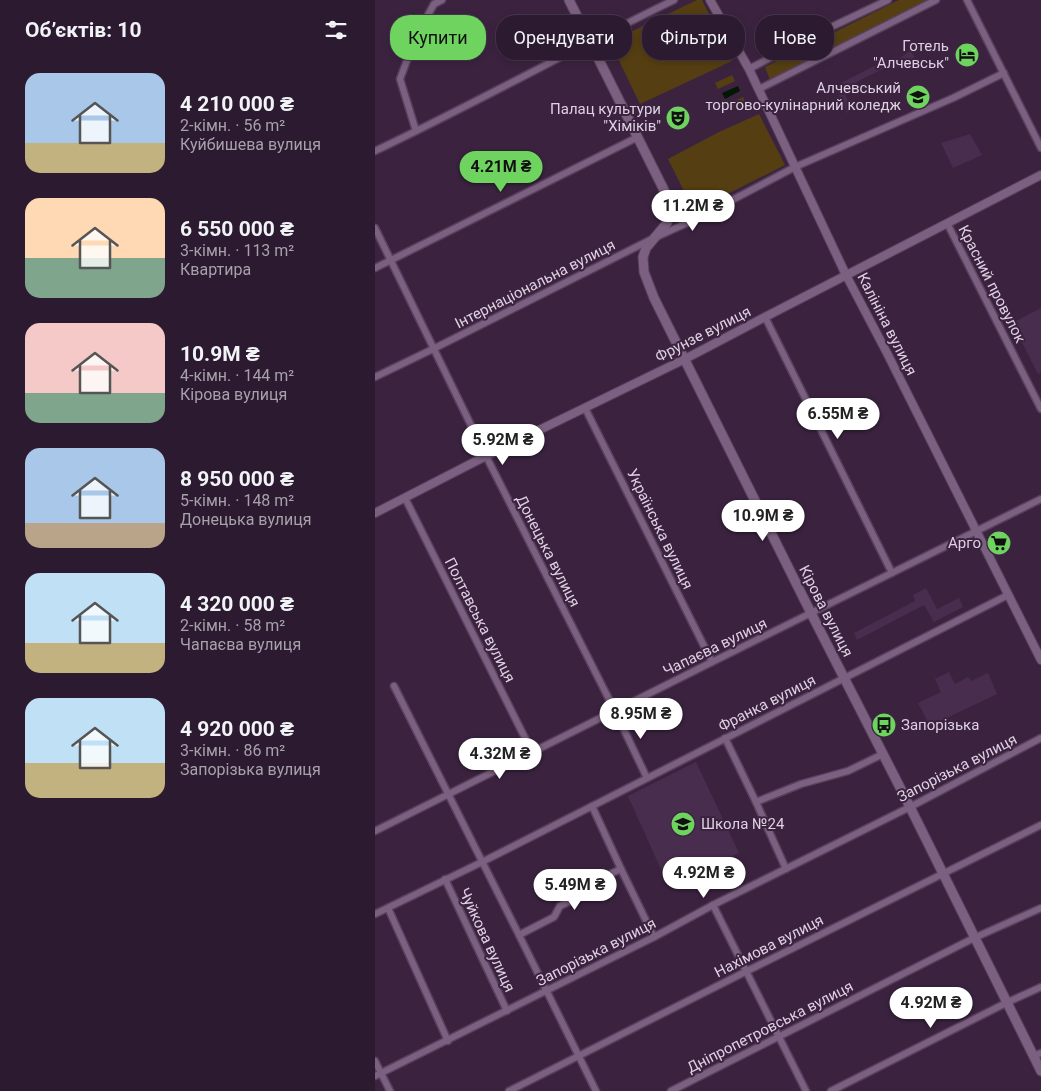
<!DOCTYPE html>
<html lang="uk">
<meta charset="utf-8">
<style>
:root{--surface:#2c1a30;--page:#38273c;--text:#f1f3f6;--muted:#a6a1ab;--line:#48384c;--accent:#6fd360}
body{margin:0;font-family:Roboto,sans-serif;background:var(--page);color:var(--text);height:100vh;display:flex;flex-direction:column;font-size:19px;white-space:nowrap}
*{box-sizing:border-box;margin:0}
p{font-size:16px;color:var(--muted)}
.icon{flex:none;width:28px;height:28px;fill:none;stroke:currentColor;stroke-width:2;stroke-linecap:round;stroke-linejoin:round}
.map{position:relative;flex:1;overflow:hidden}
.panel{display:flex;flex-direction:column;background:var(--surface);width:375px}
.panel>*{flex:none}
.banner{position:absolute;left:15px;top:15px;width:475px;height:45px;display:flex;gap:10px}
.price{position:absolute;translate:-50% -42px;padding:0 11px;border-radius:18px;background:#fff;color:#222;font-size:16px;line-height:32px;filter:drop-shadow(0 1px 2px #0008)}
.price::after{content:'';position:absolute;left:50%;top:30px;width:15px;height:11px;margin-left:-8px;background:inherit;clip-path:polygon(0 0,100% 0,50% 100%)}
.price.selected{background:var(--accent);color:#111}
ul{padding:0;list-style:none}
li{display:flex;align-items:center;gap:15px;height:125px;padding:0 25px}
li span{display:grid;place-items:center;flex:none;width:140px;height:100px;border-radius:15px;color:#555}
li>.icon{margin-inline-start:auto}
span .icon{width:60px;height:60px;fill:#fffc;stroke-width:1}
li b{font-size:21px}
h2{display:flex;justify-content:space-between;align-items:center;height:60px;padding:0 25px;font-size:21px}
.pill{padding:0 18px;border-radius:20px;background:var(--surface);box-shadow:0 2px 8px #0003,0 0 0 1px var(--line);font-size:18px;line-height:45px}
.pill.selected{background:var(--accent);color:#111}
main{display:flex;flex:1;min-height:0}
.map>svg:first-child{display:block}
</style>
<main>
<section class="panel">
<h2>Об’єктів: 10<svg class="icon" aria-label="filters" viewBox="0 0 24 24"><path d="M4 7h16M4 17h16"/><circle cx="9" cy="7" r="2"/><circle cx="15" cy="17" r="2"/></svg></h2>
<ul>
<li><span style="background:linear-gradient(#a9c7e8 70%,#c2b280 0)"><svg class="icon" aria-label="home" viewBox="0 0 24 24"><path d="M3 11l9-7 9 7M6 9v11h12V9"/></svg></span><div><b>4 210 000 ₴</b><p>2-кімн. · 56 m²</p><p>Куйбишева вулиця</p></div></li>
<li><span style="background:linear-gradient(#ffd9b3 60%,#7fa58c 0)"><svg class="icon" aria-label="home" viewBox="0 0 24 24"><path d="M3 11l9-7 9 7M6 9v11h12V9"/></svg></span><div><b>6 550 000 ₴</b><p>3-кімн. · 113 m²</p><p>Квартира</p></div></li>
<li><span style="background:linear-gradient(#f6c9c9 70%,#7fa58c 0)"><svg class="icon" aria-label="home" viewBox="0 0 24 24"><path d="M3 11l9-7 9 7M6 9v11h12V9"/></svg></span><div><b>10.9M ₴</b><p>4-кімн. · 144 m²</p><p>Кірова вулиця</p></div></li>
<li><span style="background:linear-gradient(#a9c7e8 75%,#b9a48a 0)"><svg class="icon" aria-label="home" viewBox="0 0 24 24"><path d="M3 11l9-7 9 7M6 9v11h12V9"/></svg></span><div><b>8 950 000 ₴</b><p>5-кімн. · 148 m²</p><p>Донецька вулиця</p></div></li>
<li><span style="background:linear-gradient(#bfe0f5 70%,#c2b280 0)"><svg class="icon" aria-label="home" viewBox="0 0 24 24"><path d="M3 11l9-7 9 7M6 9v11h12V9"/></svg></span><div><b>4 320 000 ₴</b><p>2-кімн. · 58 m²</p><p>Чапаєва вулиця</p></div></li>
<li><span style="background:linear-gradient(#bfe0f5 65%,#c2b280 0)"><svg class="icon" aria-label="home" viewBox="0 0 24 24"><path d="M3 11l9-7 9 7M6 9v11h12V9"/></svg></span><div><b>4 920 000 ₴</b><p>3-кімн. · 86 m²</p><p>Запорізька вулиця</p></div></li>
</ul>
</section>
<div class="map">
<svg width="666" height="1091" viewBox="0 0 666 1091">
<rect width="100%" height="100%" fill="#3b2340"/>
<g fill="#492d4e">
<polygon points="535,51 540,57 521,68 519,62"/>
<polygon points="515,58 518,64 467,89 478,110 472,113 460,86"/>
<polygon points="595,134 607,155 578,168 566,143"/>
<polygon points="666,308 666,372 663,374 637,323"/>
<polygon points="551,588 562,609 584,598 588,607 559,622 549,605 482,640 479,633 540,601 538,595"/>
<polygon points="574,672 580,684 593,677 596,681 613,673 622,694 555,726 543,703 566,692 560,679"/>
<polygon points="321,762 364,853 293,885 253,796"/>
</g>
<g fill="#553f12">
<polygon points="322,0 327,0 357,61 265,104 235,42"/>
<polygon points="524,0 556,0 395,80 390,67"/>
<polygon points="357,75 360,81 343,89 340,83"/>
<polygon points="368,97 371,103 354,111 351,105"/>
<polygon points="384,114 410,165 319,211 293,159 344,132"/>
</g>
<polygon fill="#041703" points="363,86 365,91 350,99 347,93"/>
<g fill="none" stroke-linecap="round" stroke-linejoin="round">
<defs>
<g id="minor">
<polyline points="592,0 666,148"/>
<polyline points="374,69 433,38 513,0"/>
<polyline points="384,89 561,0"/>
<polyline points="41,131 25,79 40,39 59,4 67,0"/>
<path d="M0,151C101,103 198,49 299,0"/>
<polyline points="572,223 666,409"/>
<polyline points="0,228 111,456 240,711 272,778"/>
<polyline points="0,268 263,137"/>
<polyline points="390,317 517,573"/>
<polyline points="0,377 58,349 279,238 321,219 420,167 578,98 629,73"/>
<polyline points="210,408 337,662"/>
<polyline points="30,498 157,752"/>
<polyline points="19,686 144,935 221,1091"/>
<polyline points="350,738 381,802 411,869"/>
<polyline points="381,802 426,784 473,771 508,754"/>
<polyline points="217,806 246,869 279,937"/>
<polyline points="0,831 337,662 666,499"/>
<polyline points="70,879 132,1011"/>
<polyline points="338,905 431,1091"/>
<polyline points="13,908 73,1041"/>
<polyline points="0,914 107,862 633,595"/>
<polyline points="144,935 179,917 185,906 217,891 220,881 246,869"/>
<polyline points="658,1056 666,1053"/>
<polyline points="0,1061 15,1091"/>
<polyline points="0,1076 279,937 338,905 535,807 666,738"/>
<polyline points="134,1091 370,972 666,825"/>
<polyline points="296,1091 599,938 666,908"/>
<polyline points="456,1091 633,1002 666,987"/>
</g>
<g id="tertiary">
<polyline points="335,0 374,69 471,275 512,353 666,660"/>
<polyline points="0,513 111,456 310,359 390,317 666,175"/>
</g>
<polyline id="secondary" points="194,0 289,190 293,201 295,213 292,223 271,248 268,257 269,272 279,298 436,613 535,807 666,1071"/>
</defs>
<use href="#minor" stroke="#57415b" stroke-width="9"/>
<use href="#tertiary" stroke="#57415b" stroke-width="10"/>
<use href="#secondary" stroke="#57415b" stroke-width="11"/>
<use href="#minor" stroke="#7c6081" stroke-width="6"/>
<use href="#tertiary" stroke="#7c6081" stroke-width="8"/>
<use href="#secondary" stroke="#7c6081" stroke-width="9"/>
</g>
<defs>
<symbol id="hotel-disc" viewBox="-11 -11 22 22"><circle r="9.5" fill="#6fd360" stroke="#3b2340"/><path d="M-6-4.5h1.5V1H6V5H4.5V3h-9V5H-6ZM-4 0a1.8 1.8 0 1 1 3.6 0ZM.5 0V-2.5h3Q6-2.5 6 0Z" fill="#111"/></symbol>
<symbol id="university-disc" viewBox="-11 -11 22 22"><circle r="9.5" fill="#6fd360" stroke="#3b2340"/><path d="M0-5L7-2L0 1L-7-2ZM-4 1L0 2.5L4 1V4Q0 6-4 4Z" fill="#111"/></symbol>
<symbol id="theatre-disc" viewBox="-11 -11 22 22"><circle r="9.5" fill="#6fd360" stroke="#3b2340"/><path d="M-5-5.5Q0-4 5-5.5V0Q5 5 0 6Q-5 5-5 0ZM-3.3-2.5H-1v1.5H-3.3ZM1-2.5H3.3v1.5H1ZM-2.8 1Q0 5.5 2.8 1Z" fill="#111"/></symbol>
<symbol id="supermarket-disc" viewBox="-11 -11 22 22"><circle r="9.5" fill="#6fd360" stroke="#3b2340"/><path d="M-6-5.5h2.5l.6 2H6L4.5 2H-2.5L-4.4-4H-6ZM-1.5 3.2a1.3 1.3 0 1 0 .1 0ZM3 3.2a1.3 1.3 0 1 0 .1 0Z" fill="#111"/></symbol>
<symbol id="bus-disc" viewBox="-11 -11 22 22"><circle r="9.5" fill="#6fd360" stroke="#3b2340"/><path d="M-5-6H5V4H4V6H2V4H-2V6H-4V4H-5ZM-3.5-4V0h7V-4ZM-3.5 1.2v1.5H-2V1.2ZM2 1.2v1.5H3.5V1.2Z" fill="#111"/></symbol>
<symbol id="school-disc" viewBox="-11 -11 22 22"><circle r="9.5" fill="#6fd360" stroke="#3b2340"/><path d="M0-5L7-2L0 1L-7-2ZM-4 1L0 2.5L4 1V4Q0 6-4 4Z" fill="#111"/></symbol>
</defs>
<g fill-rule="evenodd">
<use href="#hotel-disc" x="578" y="41" width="28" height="28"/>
<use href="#university-disc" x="529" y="83" width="28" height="28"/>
<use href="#theatre-disc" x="289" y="104" width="28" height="28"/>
<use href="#supermarket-disc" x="610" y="529" width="28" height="28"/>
<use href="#bus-disc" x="495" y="711" width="28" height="28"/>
<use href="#school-disc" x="294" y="810" width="28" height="28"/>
</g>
<g text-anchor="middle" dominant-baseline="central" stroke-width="4" stroke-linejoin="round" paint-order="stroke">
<g font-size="15" fill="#dfd0e2" stroke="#3b2340" text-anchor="end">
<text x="574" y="46">Готель<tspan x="574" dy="17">"Алчевськ"</tspan></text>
<text x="526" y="88">Алчевський<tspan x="526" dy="17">торгово-кулінарний коледж</tspan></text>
<text x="286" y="109">Палац культури<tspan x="286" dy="17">"Хіміків"</tspan></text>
<text x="606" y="543">Арго</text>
<text x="526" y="725" text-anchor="start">Запорізька</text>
<text x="326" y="824" text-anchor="start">Школа №24</text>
</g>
<g font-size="15" fill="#dfd0e2" stroke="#3b2340">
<text transform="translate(160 284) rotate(-27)">Інтернаціональна вулиця</text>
<text transform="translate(617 284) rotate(63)">Красний провулок</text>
<text transform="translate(512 324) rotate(63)">Калініна вулиця</text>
<text transform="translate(328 334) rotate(-27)">Фрунзе вулиця</text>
<text transform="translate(285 529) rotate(64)">Українська вулиця</text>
<text transform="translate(173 551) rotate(63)">Донецька вулиця</text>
<text transform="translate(451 611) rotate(63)">Кірова вулиця</text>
<text transform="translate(105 620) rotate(63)">Полтавська вулиця</text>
<text transform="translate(340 647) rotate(-26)">Чапаєва вулиця</text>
<text transform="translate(392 703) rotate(-27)">Франка вулиця</text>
<text transform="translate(582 768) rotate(-27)">Запорізька вулиця</text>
<text transform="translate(112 940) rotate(65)">Чуйкова вулиця</text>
<text transform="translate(394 946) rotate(-27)">Нахімова вулиця</text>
<text transform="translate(221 952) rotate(-27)">Запорізька вулиця</text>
<text transform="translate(395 1027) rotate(-27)">Дніпропетровська вулиця</text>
</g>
</g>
</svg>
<b class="price selected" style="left:126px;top:193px">4.21M ₴</b>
<b class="price" style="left:318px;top:232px">11.2M ₴</b>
<b class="price" style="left:463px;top:440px">6.55M ₴</b>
<b class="price" style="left:128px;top:466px">5.92M ₴</b>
<b class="price" style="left:388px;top:542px">10.9M ₴</b>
<b class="price" style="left:266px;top:740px">8.95M ₴</b>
<b class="price" style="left:125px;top:780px">4.32M ₴</b>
<b class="price" style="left:329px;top:899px">4.92M ₴</b>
<b class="price" style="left:200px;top:911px">5.49M ₴</b>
<b class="price" style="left:556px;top:1029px">4.92M ₴</b>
<div class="banner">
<a class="pill selected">Купити</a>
<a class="pill">Орендувати</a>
<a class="pill">Фільтри</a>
<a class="pill">Нове</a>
</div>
</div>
</main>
